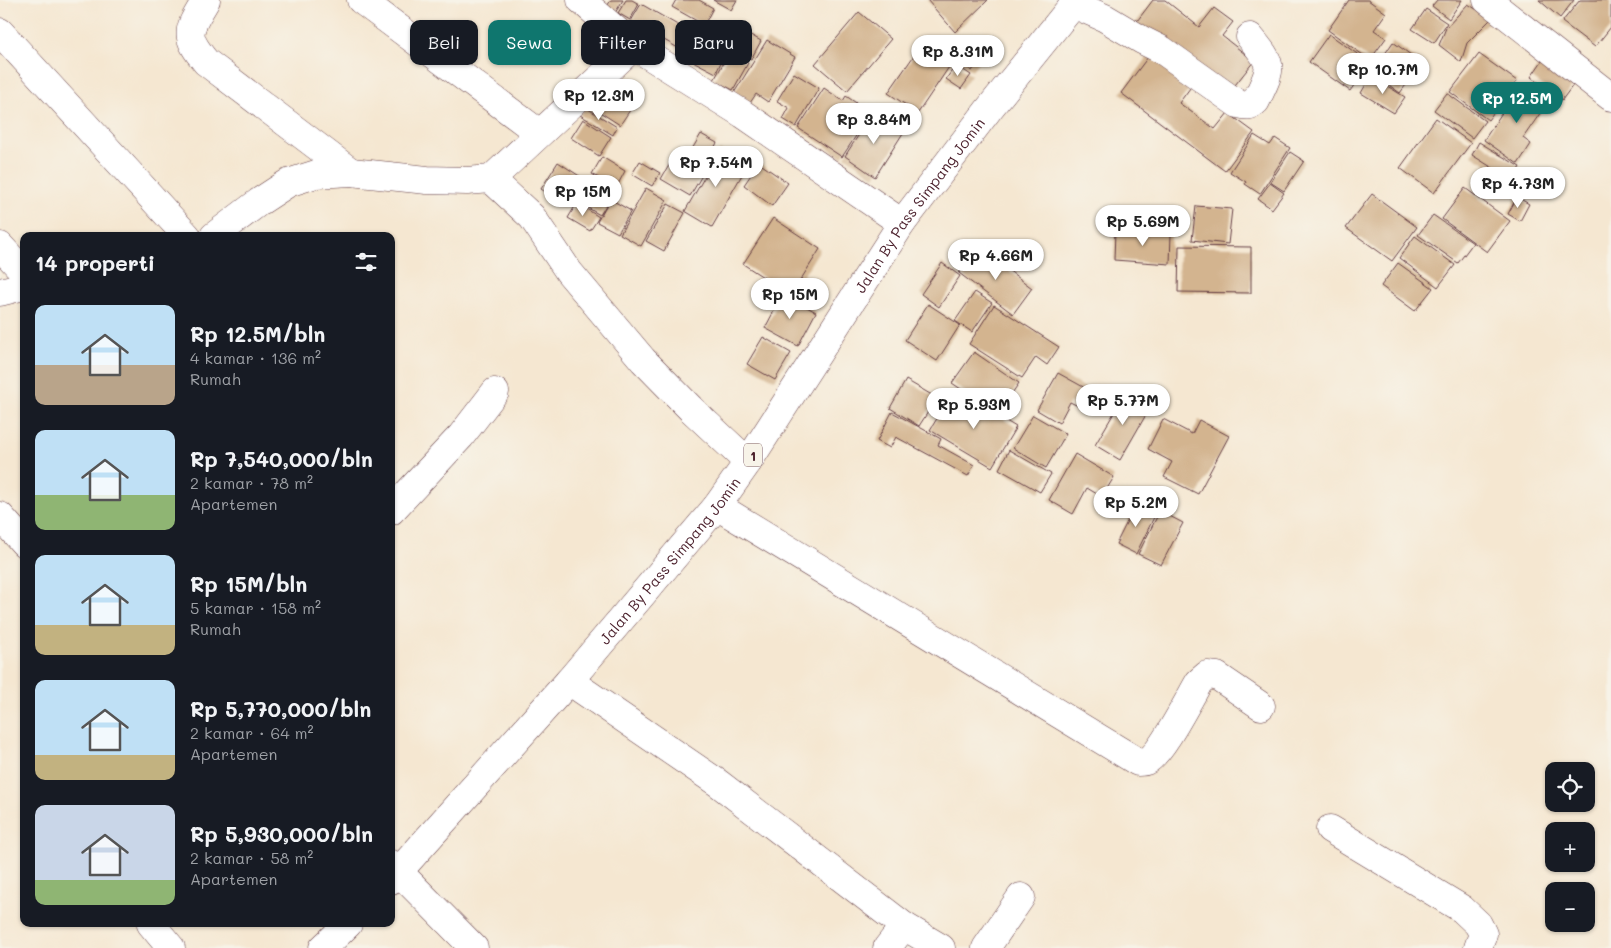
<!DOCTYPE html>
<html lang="id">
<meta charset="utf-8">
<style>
:root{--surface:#171b24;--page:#20242c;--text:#f1f3f6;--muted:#9ea1a6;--accent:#0f766e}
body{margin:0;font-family:Mali,sans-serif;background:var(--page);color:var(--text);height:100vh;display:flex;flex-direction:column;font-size:19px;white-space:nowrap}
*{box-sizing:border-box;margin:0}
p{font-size:16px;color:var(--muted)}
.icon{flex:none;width:28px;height:28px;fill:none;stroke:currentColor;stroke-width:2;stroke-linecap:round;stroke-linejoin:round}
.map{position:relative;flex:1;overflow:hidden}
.details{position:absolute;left:20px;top:232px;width:375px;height:695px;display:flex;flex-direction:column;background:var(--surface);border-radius:10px;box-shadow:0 1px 4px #0004}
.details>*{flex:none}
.top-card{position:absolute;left:410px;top:20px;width:475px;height:45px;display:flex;gap:10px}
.tools{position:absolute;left:1545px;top:762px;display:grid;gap:10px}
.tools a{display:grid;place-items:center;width:50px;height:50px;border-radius:10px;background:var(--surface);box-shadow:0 1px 4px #0004;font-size:25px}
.price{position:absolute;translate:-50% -42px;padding:0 11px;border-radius:18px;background:#fff;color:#222;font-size:16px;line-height:32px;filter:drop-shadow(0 1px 2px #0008)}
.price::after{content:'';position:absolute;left:50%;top:30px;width:15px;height:11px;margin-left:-8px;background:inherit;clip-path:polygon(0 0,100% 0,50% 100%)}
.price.current{background:var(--accent);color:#fff}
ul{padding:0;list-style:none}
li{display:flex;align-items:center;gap:15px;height:125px;padding:0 15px}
li span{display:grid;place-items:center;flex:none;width:140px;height:100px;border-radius:10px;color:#555}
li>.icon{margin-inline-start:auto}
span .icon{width:60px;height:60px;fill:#fffc;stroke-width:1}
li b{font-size:21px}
h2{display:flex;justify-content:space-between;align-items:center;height:60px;padding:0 15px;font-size:21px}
.tag{padding:0 18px;border-radius:10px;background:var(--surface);box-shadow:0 1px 4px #0004;font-size:18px;line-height:45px}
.tag.current{background:var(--accent);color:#fff}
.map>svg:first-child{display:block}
</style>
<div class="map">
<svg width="1611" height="948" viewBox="0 0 1611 948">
<rect width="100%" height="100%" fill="#f7f3e8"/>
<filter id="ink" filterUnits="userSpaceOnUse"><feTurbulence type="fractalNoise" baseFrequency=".02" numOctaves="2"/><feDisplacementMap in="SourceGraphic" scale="10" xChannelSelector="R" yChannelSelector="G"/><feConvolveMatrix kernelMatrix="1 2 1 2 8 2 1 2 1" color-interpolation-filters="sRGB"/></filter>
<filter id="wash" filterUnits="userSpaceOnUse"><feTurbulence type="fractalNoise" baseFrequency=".0096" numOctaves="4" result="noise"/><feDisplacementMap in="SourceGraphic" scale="20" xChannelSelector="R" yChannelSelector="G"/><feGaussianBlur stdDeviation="1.12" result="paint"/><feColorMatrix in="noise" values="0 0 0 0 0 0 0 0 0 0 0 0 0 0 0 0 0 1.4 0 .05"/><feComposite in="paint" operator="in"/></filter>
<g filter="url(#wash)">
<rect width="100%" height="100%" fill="#f5e7d1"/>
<g id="blocks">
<g fill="#d3b48f">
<polygon points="611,0 623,0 615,13 606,8"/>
<polygon points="626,0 632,0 639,4 630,20 618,13"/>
<polygon points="676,0 699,0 713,8 704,25 672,7"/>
<polygon points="713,0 737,0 731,10"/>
<polygon points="927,0 988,0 955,32"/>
<polygon points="1153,0 1165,0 1199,27 1214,8 1233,22 1222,36 1254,61 1228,94 1131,29"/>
<polygon points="1349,0 1368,0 1386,13 1374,30 1386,38 1370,60 1328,30"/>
<polygon points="1437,0 1462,0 1449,19 1432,6"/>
<polygon points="1539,0 1574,0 1560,18"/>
<polygon points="1580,0 1611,0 1611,27 1595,47 1562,22"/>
<polygon points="641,4 695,35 685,52 631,21"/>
<polygon points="1468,4 1491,19 1467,43 1461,62 1439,45 1446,28"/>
<polygon points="1426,9 1447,23 1434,43 1412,29"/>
<polygon points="859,12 891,39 847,91 815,64"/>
<polygon points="740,29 761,41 751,59 730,48"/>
<polygon points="703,33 728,47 716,73 689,59"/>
<polygon points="1329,34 1370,63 1350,91 1309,62"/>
<polygon points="767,40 795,57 768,102 756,94 750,103 734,93"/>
<polygon points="924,41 953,61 918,113 888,93"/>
<polygon points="968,42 984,53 972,71 955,59"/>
<polygon points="1393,42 1422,63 1400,93 1372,73"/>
<polygon points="1154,49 1196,80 1179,103 1215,129 1228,113 1254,132 1225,171 1121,93"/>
<polygon points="729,53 748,63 733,90 714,80"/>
<polygon points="1479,54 1517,81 1488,120 1450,92"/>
<polygon points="1544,58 1576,81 1562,100 1531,77"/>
<polygon points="956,65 971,75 961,89 946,79"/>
<polygon points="794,73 819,88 796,127 783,119 789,108 777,101"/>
<polygon points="1371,76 1405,97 1394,113 1361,93"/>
<polygon points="613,82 638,98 620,125 595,109"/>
<polygon points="1519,87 1531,95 1535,89 1550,99 1523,138 1531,144 1518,164 1484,140"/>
<polygon points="824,88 843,101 846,96 871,113 842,157 798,128"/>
<polygon points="1447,93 1485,121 1472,138 1434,110"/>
<polygon points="585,107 617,127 613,135 580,115"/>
<polygon points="873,113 903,133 875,177 845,156"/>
<polygon points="1436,118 1471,143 1434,193 1400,168"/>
<polygon points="583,119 611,137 599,156 571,138"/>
<polygon points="701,134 717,143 705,163 708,165 690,196 661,179 678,150 688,156"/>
<polygon points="1254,135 1270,145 1275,138 1290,148 1260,194 1245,184 1246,182 1230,172"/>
<polygon points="1479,142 1520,167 1512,180 1472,155"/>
<polygon points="720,150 747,166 712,227 685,211"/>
<polygon points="1290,152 1304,161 1284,191 1270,182"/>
<polygon points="602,157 625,171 616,188 592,174"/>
<polygon points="640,161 660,173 652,186 632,174"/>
<polygon points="558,162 584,179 567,206 541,189"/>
<polygon points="759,163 788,183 772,206 744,185"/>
<polygon points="586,183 611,197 600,215 576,201"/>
<polygon points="1270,183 1284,193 1272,209 1258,199"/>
<polygon points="646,188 667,200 641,246 620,234"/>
<polygon points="1465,188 1510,221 1487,252 1442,219"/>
<polygon points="1372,194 1417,227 1392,261 1346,228"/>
<polygon points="1517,197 1529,204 1520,221 1508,214"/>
<polygon points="610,199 631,211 618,233 597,222"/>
<polygon points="577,203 599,217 590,231 568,218"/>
<polygon points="668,204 685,213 664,251 646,241"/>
<polygon points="1196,206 1232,209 1228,244 1192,240"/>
<polygon points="1433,215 1473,243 1458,263 1418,235"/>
<polygon points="773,218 820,249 791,295 743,264"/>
<polygon points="1115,231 1171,234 1170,264 1114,260"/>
<polygon points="1415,236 1455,265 1438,287 1399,258"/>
<polygon points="1179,246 1251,247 1251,293 1178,292"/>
<polygon points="979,248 1032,288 1013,314 959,273"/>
<polygon points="942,263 960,276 939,307 921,294"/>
<polygon points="1398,263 1433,288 1415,311 1381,286"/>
<polygon points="975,292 992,303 972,332 955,321"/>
<polygon points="783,294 816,312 798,346 765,328"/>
<polygon points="928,304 960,325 937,361 905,340"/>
<polygon points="994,305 1059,347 1047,365 1036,357 1022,378 969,344"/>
<polygon points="763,337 791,353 775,380 747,364"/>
<polygon points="974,352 1019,383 998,414 952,383"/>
<polygon points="1058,373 1087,389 1078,406 1070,402 1059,423 1037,410"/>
<polygon points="906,380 937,398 919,426 890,408"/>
<polygon points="1127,391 1151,406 1120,460 1095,445"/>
<polygon points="963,395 1016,427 992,467 930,430 947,402 956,407"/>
<polygon points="892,412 941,439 938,445 974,465 968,476 896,437 890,448 877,441"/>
<polygon points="1033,415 1066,434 1046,468 1013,448"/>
<polygon points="1163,419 1192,434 1199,420 1229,436 1198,494 1164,477 1172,462 1148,449"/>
<polygon points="1009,450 1051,474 1040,492 999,469"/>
<polygon points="1075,454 1114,477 1102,497 1087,488 1073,514 1049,500"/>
<polygon points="1137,502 1157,511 1136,554 1116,544"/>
<polygon points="1160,511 1183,523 1161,565 1138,554"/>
</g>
</g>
</g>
<g filter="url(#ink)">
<use href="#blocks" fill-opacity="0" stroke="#643d44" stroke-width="1"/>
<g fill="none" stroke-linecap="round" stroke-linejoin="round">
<defs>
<g id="minor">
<path d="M206,0C189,30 182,33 206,62L351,172"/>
<polyline points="361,0 539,133"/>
<polyline points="581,0 634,46 743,114 902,223"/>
<polyline points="1487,0 1611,97"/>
<path d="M1073,4L1105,18L1142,40L1162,50L1238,104C1246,106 1250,107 1256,101C1272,66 1275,67 1250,37"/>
<polyline points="0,32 187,236"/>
<polyline points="491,179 532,217 569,272 643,360 691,409 748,462"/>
<polyline points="214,236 259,202 288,183 316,174 351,172 427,180 467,181 491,179 634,46"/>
<polyline points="0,246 24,272"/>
<polyline points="0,292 24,286"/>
<path d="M717,506L1138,762C1140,762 1144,762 1146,761C1160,756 1190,697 1199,682L1207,675L1217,676L1261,706"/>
<polyline points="391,511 461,436 495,392"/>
<polyline points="0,516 24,543"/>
<polyline points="569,681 718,783 904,926 941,948"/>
<polyline points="1330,829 1462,909 1478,924 1483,934 1478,948"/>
<polyline points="391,864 474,948"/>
<polyline points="151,924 171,948"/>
<polyline points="887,948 904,926"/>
<polyline points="986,948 1021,897"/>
</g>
<g id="highway">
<path id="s1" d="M391,880L569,681L717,506L748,462L902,223L989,109L1077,0"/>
<polyline points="323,948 348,924"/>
</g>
</defs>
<use href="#minor" stroke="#643d44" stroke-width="29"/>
<use href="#highway" stroke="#643d44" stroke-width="29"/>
<use href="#minor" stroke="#fff" stroke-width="28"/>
<use href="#highway" stroke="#fff" stroke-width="28"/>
</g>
</g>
<g text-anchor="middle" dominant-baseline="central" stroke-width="5" stroke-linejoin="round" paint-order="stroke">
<rect fill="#f7f3e8" stroke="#7e5f64" stroke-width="1" x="744" y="443.5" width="18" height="23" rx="4"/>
<g font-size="14" font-weight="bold" fill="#4a1f2b">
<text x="753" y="455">1</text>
</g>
<g font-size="15" fill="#4a1f2b" stroke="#f7f3e8">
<text stroke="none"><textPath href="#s1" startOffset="859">Jalan By Pass Simpang Jomin</textPath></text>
<text stroke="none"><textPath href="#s1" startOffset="424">Jalan By Pass Simpang Jomin</textPath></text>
</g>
</g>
</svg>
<div class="tools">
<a><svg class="icon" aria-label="locate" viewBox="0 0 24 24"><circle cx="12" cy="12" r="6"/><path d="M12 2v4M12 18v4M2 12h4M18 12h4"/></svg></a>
<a>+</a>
<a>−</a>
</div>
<b class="price" style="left:958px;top:77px">Rp 8.31M</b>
<b class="price" style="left:1383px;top:95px">Rp 10.7M</b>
<b class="price" style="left:599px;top:121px">Rp 12.3M</b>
<b class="price current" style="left:1517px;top:124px">Rp 12.5M</b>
<b class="price" style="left:874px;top:145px">Rp 3.84M</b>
<b class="price" style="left:716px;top:188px">Rp 7.54M</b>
<b class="price" style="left:1518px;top:209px">Rp 4.73M</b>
<b class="price" style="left:583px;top:217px">Rp 15M</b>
<b class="price" style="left:1143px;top:247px">Rp 5.69M</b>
<b class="price" style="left:996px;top:281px">Rp 4.66M</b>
<b class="price" style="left:790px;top:320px">Rp 15M</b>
<b class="price" style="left:1123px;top:426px">Rp 5.77M</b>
<b class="price" style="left:974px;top:430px">Rp 5.93M</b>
<b class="price" style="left:1136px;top:528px">Rp 5.2M</b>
<div class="top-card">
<a class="tag">Beli</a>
<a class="tag current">Sewa</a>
<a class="tag">Filter</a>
<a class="tag">Baru</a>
</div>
<section class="details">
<h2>14 properti<svg class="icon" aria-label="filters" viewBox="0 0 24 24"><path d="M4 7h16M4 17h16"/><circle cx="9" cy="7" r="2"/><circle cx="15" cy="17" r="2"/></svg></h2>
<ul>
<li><span style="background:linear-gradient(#bfe0f5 60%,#b9a48a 0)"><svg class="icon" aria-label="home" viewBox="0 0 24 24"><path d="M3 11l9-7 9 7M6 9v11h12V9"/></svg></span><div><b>Rp 12.5M/bln</b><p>4 kamar · 136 m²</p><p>Rumah</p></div></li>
<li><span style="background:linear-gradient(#bfe0f5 65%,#8fb573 0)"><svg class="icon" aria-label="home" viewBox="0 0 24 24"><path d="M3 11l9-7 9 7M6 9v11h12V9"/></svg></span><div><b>Rp 7,540,000/bln</b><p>2 kamar · 78 m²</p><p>Apartemen</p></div></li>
<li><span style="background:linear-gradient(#bfe0f5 70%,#c2b280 0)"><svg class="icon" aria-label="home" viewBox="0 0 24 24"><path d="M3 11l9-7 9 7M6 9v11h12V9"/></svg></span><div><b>Rp 15M/bln</b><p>5 kamar · 158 m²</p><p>Rumah</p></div></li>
<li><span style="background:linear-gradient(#bfe0f5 75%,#c2b280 0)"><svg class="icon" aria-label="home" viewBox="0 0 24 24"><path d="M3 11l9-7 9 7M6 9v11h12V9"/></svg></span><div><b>Rp 5,770,000/bln</b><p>2 kamar · 64 m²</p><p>Apartemen</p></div></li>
<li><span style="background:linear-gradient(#c9d6e8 75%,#8fb573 0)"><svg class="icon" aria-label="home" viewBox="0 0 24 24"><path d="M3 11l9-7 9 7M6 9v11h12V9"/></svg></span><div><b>Rp 5,930,000/bln</b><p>2 kamar · 58 m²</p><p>Apartemen</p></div></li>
</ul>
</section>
</div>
